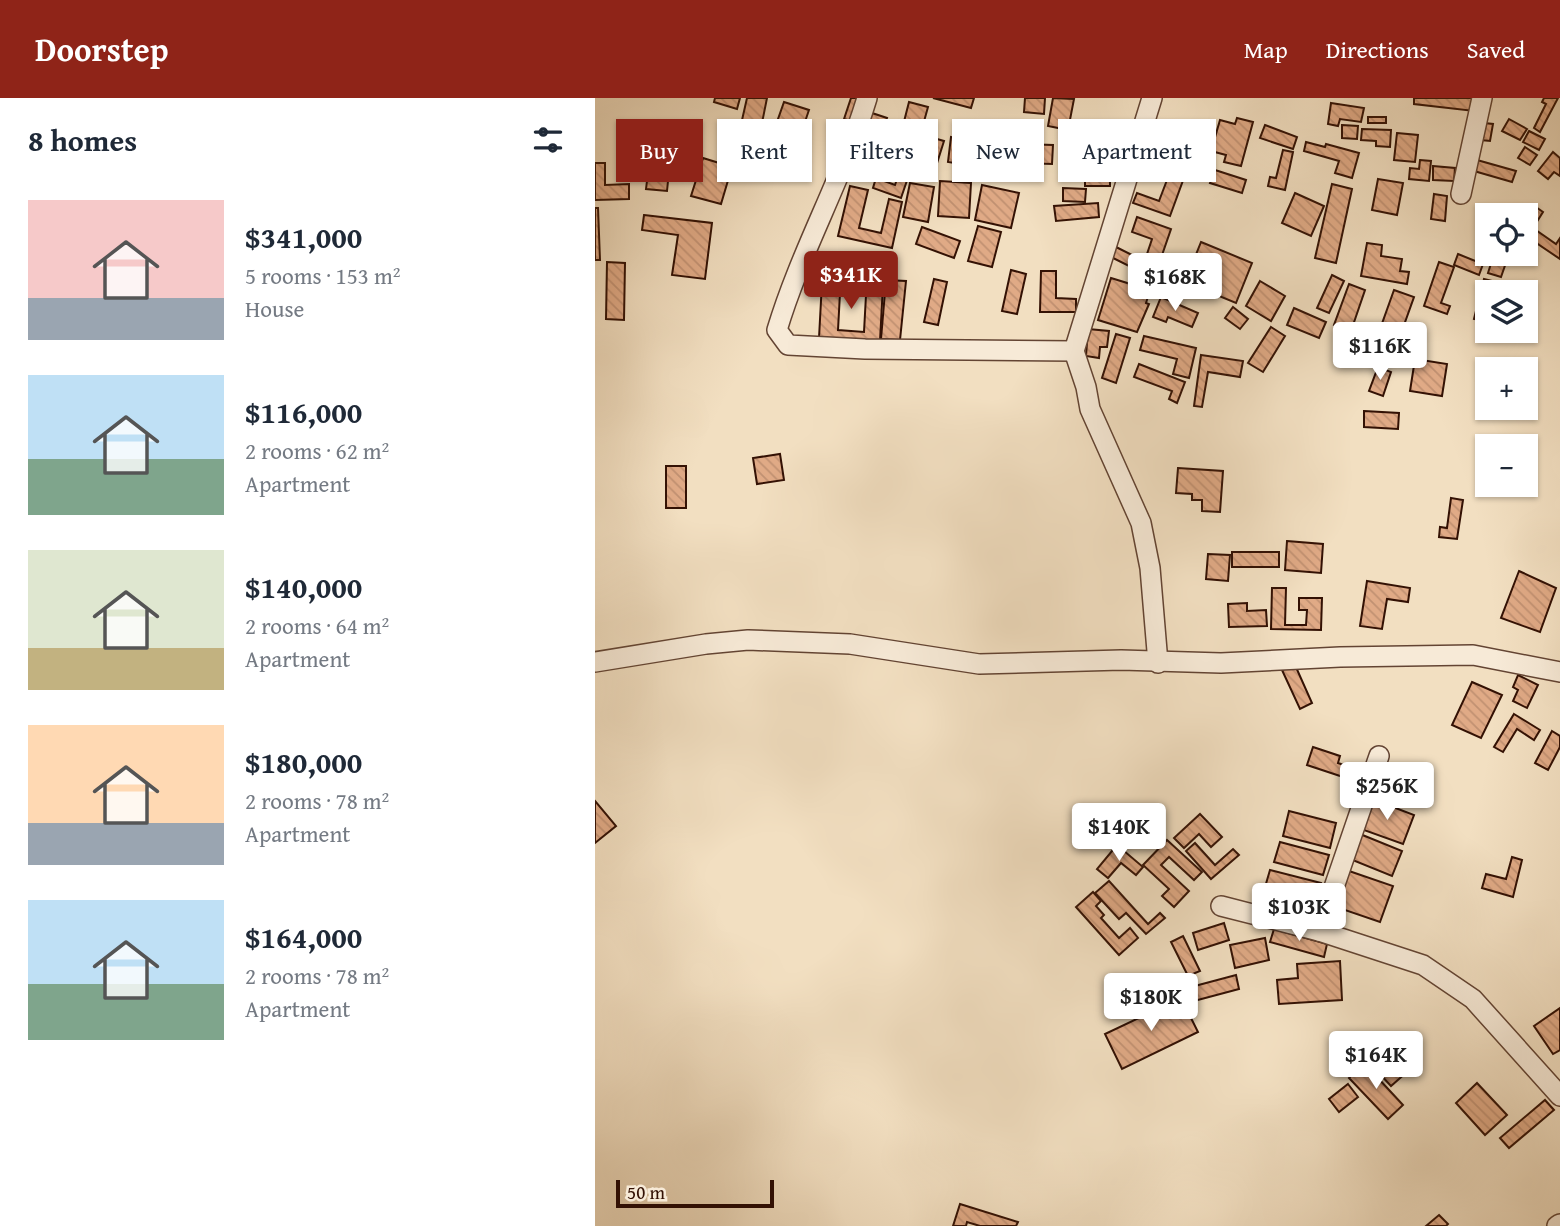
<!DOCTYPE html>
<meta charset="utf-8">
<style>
:root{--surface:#fff;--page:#f6f6f7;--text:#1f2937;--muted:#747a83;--accent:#8f2418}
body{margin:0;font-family:"Gentium Book Plus",serif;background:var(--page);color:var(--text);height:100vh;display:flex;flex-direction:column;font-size:26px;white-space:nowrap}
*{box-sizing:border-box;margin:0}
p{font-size:23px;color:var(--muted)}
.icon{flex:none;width:38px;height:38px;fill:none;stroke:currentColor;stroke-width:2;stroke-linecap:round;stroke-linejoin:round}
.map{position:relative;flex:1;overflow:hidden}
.details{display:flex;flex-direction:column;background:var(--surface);width:595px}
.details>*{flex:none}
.banner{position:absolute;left:21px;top:21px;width:665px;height:63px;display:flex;gap:14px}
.controls{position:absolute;left:880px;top:105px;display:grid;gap:14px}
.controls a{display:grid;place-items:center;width:63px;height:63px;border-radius:0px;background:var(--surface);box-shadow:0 2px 5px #0004;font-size:35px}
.scale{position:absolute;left:21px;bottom:18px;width:158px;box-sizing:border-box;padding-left:7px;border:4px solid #331104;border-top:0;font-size:19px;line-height:24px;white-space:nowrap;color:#331104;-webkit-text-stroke:5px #f7ead7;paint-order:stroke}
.price{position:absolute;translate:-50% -60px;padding:0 16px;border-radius:7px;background:#fff;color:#222;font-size:23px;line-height:46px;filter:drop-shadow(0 2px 4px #0008)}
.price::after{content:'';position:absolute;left:50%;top:42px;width:21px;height:16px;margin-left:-10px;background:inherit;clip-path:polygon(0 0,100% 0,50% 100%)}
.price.current{background:var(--accent);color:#fff}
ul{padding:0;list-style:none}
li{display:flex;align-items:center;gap:21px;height:175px;padding:0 28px}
li span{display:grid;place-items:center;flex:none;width:196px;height:140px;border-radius:0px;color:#555}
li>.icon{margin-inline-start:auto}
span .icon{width:84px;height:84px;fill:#fffc;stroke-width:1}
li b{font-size:30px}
h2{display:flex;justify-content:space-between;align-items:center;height:84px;padding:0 28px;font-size:30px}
.pill{padding:0 24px;border-radius:0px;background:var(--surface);box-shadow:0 2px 5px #0004;font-size:24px;line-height:63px}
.pill.current{background:var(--accent);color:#fff}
header{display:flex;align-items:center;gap:42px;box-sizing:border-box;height:98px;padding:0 35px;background:var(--accent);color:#fff}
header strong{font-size:33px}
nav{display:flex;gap:38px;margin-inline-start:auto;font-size:24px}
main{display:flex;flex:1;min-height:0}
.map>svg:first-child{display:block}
</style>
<header>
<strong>Doorstep</strong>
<nav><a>Map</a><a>Directions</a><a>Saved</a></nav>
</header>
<main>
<section class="details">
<h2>8 homes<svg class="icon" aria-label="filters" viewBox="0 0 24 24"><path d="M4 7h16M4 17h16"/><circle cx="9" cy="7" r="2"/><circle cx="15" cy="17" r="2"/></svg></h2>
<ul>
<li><span style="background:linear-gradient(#f6c9c9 70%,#9aa5b1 0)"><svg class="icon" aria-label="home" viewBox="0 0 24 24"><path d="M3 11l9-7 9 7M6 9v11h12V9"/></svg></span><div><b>$341,000</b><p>5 rooms · 153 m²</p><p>House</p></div></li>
<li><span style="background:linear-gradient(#bfe0f5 60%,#7fa58c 0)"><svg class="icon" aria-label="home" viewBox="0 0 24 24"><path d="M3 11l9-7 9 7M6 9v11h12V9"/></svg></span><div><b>$116,000</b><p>2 rooms · 62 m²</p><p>Apartment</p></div></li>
<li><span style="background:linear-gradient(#dfe7d0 70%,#c2b280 0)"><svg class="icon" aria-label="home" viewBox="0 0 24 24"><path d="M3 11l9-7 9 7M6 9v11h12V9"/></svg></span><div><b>$140,000</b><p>2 rooms · 64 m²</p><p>Apartment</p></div></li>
<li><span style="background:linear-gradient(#ffd9b3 70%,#9aa5b1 0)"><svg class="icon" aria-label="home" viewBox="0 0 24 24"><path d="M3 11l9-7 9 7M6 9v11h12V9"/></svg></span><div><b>$180,000</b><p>2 rooms · 78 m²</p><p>Apartment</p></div></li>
<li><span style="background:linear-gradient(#bfe0f5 60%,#7fa58c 0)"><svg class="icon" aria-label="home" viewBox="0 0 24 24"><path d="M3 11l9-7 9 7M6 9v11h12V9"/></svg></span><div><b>$164,000</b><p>2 rooms · 78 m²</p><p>Apartment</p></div></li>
</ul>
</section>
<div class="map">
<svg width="965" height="1128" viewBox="0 0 965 1128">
<defs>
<pattern id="building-back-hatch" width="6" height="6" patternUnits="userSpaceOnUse" patternTransform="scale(1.75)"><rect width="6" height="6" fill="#e0aa86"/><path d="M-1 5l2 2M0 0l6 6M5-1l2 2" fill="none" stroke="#c19172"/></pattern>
</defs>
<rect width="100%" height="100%" fill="#f2dfc1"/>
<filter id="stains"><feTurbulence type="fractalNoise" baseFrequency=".00286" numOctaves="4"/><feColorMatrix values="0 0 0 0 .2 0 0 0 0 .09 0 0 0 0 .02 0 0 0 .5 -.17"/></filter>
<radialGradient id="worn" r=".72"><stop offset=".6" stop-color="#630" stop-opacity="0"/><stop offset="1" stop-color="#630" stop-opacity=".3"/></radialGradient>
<g fill="url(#building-back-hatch)" stroke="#331104" stroke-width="2" fill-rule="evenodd">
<polygon points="120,0 145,0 142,11 119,4"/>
<polygon points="152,0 172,0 165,35 145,31"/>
<polygon points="256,0 269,0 261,25 249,21"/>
<polygon points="338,0 379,0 376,10"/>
<polygon points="430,0 450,0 449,16 429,14"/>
<polygon points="458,0 479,1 473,32 453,28"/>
<polygon points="819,0 881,0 879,13 819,6"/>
<polygon points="949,0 963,0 945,34 939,30 951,6 947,4"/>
<polygon points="189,4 214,12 201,50 176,41"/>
<polygon points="314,4 333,9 320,56 302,51"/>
<polygon points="736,5 769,10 766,24 745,21 743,28 733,26"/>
<polygon points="274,14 292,20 287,35 269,29"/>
<rect x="773" y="19" width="18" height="6"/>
<polygon points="642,20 658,24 646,68 629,64 631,57 616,53 625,22 640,26"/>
<polygon points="914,21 932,31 925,42 907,33"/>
<polygon points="889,25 898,26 895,43 886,42"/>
<polygon points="670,27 702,39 698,51 665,40"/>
<polygon points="747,27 763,28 762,41 747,40"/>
<polygon points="494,28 529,32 527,51 492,47"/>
<polygon points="767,31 796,32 795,49 781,48 781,43 766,42"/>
<polygon points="934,33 950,41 944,52 928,44"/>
<polygon points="802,35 823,37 820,64 799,62"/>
<polygon points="328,37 349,43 337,81 316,75"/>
<polygon points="356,39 383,43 379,68 353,64"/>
<polygon points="266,40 320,59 306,100 278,90 281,80 300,87 307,66 279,56 275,68 258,62"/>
<polygon points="711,44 730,49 731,46 764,55 757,80 740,75 744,63 709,53"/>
<polygon points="427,46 458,47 457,66 427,65"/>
<polygon points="546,46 572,53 564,82 538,75"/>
<polygon points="930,49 942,57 935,67 923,60"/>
<polygon points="588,50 611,55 609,63 587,59"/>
<polygon points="56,51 76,53 72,93 51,91"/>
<polygon points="688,52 698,54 690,92 673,88 675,79 681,80"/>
<polygon points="486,53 518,55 518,64 485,61"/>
<polygon points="958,54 965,60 965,78 959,74 953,81 943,73"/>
<polygon points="108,60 137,69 126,106 96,98"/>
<polygon points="580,61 594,66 575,118 538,105 542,95 564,103"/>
<polygon points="825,62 836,63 834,83 814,81 815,70 824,71"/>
<polygon points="882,62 921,73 917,84 879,73"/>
<polygon points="0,65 10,65 10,87 34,86 34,101 0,102"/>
<polygon points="838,68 860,70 859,83 838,82"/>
<rect x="473" y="70" width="13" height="10"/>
<polygon points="620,72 651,82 647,95 615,85"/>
<rect x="490" y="78" width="25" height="10"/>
<polygon points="783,81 808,85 802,117 777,112"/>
<polygon points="345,83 376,85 374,120 343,118"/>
<polygon points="315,85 339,89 333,124 308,119"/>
<polygon points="737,86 757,91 741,165 720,160"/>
<polygon points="387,87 424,95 416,130 380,122"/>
<polygon points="255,88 273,92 264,130 286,135 294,101 307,104 297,150 243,138"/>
<polygon points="468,90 491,91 490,104 468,103"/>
<polygon points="700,95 729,108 716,138 687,125"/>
<polygon points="839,96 852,98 850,123 836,121"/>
<polygon points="503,105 504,119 461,123 459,108"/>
<polygon points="938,107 948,114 938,130 961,146 965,140 965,161 931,138 931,118"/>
<polygon points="0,110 3,110 5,162 0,162"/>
<polygon points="49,117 117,125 110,181 77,177 83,137 47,132"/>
<polygon points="542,119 576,131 566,160 552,156 557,141 537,134"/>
<polygon points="383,128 406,134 397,169 373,163"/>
<polygon points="327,129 365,143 359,160 321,146"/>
<polygon points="606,144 657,165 641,205 590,184"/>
<polygon points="772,145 787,147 786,158 807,161 805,173 814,174 812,186 766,178"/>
<polygon points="521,149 553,165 548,175 516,159"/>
<polygon points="863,156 888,166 884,177 859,167"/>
<polygon points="899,156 914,156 906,179 893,175"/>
<polygon points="12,164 30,165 29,222 11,221"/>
<polygon points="844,164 859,169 846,205 855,208 852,216 829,208"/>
<polygon points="416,172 431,176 422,216 407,213"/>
<polygon points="559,172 584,185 580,193 566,186 563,191 552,186"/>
<polygon points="446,173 461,173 461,200 481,201 481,214 445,214"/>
<polygon points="737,177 749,183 734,215 722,210"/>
<polygon points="516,180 555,192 551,205 554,206 542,234 503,222"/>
<polygon points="339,181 352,184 343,227 329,224"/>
<polygon points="889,181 901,184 898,194 892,194 891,223 879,221"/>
<polygon points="291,182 311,183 305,242 286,241"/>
<polygon points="665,183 690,198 676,223 651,208"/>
<path d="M227,184L288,187L285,243L224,240ZM245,195L271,197L269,234L243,232Z"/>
<polygon points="754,186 770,192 756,233 739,227"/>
<polygon points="799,192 819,199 804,241 784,234"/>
<polygon points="566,199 603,215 597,229 573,219 571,224 558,219"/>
<polygon points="638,209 653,221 645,231 630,220"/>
<polygon points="699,210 731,224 724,240 692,227"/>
<polygon points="676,229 690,238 668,274 653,265"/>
<polygon points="493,231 514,233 512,249 505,249 504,260 491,258"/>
<polygon points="521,236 535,240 521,285 507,280"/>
<polygon points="549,238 601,250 594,280 578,276 582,261 545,252"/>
<polygon points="606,257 648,263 645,279 613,274 607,309 599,308"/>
<polygon points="820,261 852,266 847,298 815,293"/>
<polygon points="544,266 590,284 582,305 574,301 577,293 539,279"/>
<polygon points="783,269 796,274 788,298 774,293"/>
<polygon points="769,313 804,315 803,331 769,329"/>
<polygon points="185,356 189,382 162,386 158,360"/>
<rect x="71" y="368" width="20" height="42"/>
<polygon points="583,370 628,373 625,414 607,413 607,402 597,402 597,396 581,395"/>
<polygon points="856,400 868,402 862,441 844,439 845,429 852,430"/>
<polygon points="692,443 728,446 726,475 690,472"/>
<rect x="637" y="454" width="47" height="15"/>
<polygon points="613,456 635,457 633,483 611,481"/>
<polygon points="924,473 961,490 945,534 906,520"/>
<polygon points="772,483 815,490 813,504 792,501 787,531 765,528"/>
<polygon points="677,490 691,490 690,527 711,527 712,512 704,512 704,500 727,500 726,532 676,531"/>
<polygon points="652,505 652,513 671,512 672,528 634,529 633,506"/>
<polygon points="700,567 717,605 705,611 687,572"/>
<polygon points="923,577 943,587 932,610 918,603 923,592 918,589"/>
<polygon points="877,584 907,597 886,640 857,627"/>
<polygon points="919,616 945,632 939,642 922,631 908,654 899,649"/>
<polygon points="957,633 965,638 965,649 953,672 940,665"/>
<polygon points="718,649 745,658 743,665 752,668 748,679 712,667"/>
<polygon points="777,701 819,717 808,746 766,731"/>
<polygon points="0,703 21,728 0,745"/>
<polygon points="694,713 741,725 735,750 688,738"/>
<polygon points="605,716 627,739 616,749 604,736 589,750 579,740"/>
<polygon points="765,736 807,753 797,778 755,761"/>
<polygon points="572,742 607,774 599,782 574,759 566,767 594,793 579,809 567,798 574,791 548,767"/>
<polygon points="685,744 734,757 728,777 679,764"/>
<polygon points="600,745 620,767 638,751 644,757 616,781 591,753"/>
<polygon points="522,747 548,769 541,777 526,765 513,780 502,771"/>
<polygon points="917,759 927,762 918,799 887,790 891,776 911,781"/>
<polygon points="675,772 726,785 720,809 668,796"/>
<polygon points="754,773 798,788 785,824 741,809"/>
<polygon points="514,783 553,826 565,815 570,820 551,836 531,815 524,821 500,795"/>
<polygon points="498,794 506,803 501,808 509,817 506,820 524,840 535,830 543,840 524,857 481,809"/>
<polygon points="629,825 634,842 603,852 598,835"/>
<polygon points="679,831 732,846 729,859 675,844"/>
<polygon points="588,838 605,873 593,878 576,844"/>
<polygon points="670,840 674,862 640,870 635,847"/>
<polygon points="745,863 747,902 684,906 682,882 703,880 702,866"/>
<polygon points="641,877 644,891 599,903 596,889"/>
<polygon points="586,900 603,934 527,971 510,936"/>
<polygon points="965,910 965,952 958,956 939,928"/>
<polygon points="797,939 821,966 796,988 772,962"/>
<polygon points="769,965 808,1007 793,1021 754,980"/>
<polygon points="882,985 912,1017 890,1037 861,1005"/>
<polygon points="753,986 763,999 744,1014 734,1001"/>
<polygon points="950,1002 959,1012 914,1050 905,1040"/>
<polygon points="365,1106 423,1124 421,1128 385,1128 372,1124 371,1128 358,1128"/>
<polygon points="844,1117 853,1126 851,1128 831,1128"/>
</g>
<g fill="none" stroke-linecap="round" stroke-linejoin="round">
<defs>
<g id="street">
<path d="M272,0C248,80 206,152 182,232L193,247L270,251L479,253"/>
<polyline points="557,0 479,253 491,289 495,311 546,425 555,470 563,565"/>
<polyline points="866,96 887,0"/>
<polyline points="0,564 111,546 153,542 255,546 384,566 526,562 626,565 745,559 878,557 965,574"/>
<polyline points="626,808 724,833 828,867 878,901 965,998"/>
<polyline points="724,833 784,658"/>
<polyline points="962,1128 965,1126"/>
</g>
</defs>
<use href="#street" stroke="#634433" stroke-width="22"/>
<use href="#street" stroke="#f7ead7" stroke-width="19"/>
</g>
<rect width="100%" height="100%" filter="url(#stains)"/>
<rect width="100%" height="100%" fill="url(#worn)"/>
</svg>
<div class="controls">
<a><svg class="icon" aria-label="locate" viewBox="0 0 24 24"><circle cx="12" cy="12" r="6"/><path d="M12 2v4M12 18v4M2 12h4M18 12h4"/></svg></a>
<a><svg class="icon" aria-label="layers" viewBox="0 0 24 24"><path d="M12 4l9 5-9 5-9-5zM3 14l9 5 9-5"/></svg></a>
<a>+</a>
<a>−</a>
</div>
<div class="scale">50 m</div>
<b class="price current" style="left:256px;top:213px">$341K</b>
<b class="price" style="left:580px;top:215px">$168K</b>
<b class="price" style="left:785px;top:284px">$116K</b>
<b class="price" style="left:792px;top:724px">$256K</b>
<b class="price" style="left:524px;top:765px">$140K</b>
<b class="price" style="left:704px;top:845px">$103K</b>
<b class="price" style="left:556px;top:935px">$180K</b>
<b class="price" style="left:781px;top:993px">$164K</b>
<div class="banner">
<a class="pill current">Buy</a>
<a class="pill">Rent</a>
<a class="pill">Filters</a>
<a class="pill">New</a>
<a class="pill">Apartment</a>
</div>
</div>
</main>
